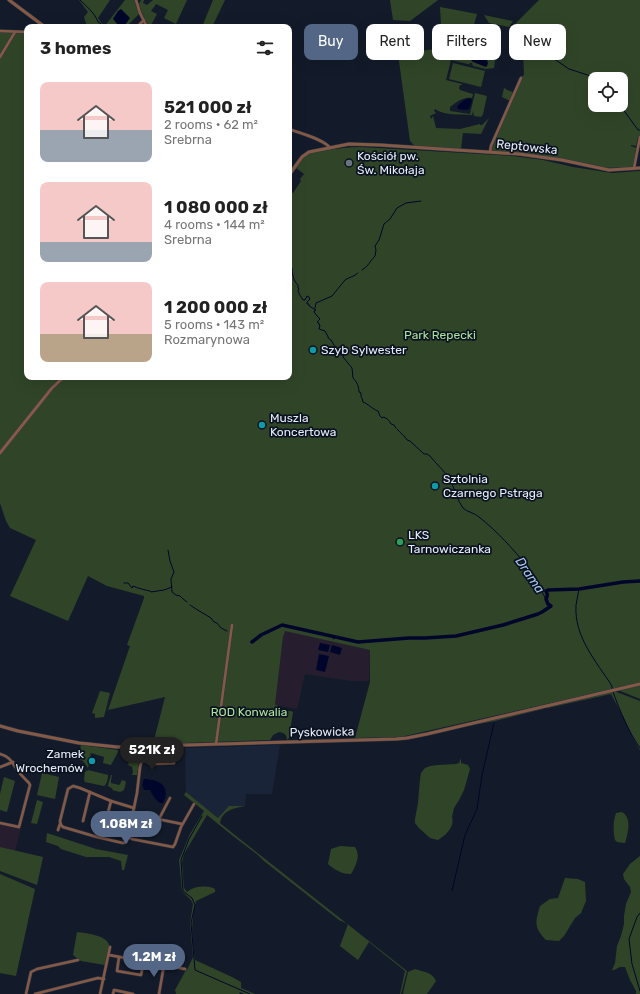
<!DOCTYPE html>
<meta charset="utf-8">
<style>
:root{--surface:#fff;--page:#f6f6f6;--text:#222;--muted:#767676;--accent:#546685}
body{margin:0;font-family:Rubik,sans-serif;background:var(--page);color:var(--text);height:100vh;display:flex;flex-direction:column;font-size:15px;white-space:nowrap}
*{box-sizing:border-box;margin:0}
p{font-size:13px;color:var(--muted)}
.icon{flex:none;width:22px;height:22px;fill:none;stroke:currentColor;stroke-width:2;stroke-linecap:round;stroke-linejoin:round}
.map{position:relative;flex:1;overflow:hidden}
.side{position:absolute;left:24px;top:24px;width:268px;height:356px;display:flex;flex-direction:column;background:var(--surface);border-radius:8px;box-shadow:0 4px 16px #0002}
.side>*{flex:none}
.hud{position:absolute;left:304px;top:24px;width:276px;height:36px;display:flex;gap:8px}
.buttons{position:absolute;left:588px;top:72px;display:grid;gap:8px}
.buttons a{display:grid;place-items:center;width:40px;height:40px;border-radius:8px;background:var(--surface);box-shadow:0 4px 16px #0002;font-size:20px}
.price{position:absolute;translate:-50% -34px;padding:0 9px;border-radius:14px;background:var(--accent);color:#fff;font-size:13px;line-height:26px;filter:drop-shadow(0 1px 2px #0008)}
.price::after{content:'';position:absolute;left:50%;top:24px;width:12px;height:9px;margin-left:-6px;background:inherit;clip-path:polygon(0 0,100% 0,50% 100%)}
.price.selected{background:#222;color:#fff}
ul{padding:0;list-style:none}
li{display:flex;align-items:center;gap:12px;height:100px;padding:0 16px}
li span{display:grid;place-items:center;flex:none;width:112px;height:80px;border-radius:8px;color:#555}
li>.icon{margin-inline-start:auto}
span .icon{width:48px;height:48px;fill:#fffc;stroke-width:1}
li b{font-size:17px}
h2{display:flex;justify-content:space-between;align-items:center;height:48px;padding:0 16px;font-size:17px}
.tag{padding:0 14px;border-radius:8px;background:var(--surface);box-shadow:0 4px 16px #0002;font-size:14px;line-height:36px}
.tag.selected{background:var(--accent);color:#fff}
.map>svg:first-child{display:block}
</style>
<div class="map">
<svg width="640" height="994" viewBox="0 0 640 994">
<rect width="100%" height="100%" fill="#131b2a"/>
<polygon fill="#1a2439" points="280,745 272,794 246,794 245,806 229,807 218,818 186,792 185,748"/>
<g fill="#261e2e">
<polygon points="284,630 370,650 369,681 351,681 305,674 297,709 275,705"/>
<polygon points="0,823 21,828 15,851 0,847"/>
</g>
<g fill="#304528" fill-rule="evenodd">
<polygon points="79,0 110,0 98,18 104,27 86,27 87,26 84,17 88,12"/>
<polygon points="125,0 135,0 139,14 126,27 104,27"/>
<polygon points="141,0 144,0 143,3 147,5 153,0 187,0 176,24 164,18 168,10 156,4 151,11 157,14 150,27 149,27 141,11 139,4"/>
<polygon points="213,0 225,0 212,27 202,27"/>
<polygon points="390,0 438,0 410,21 393,20"/>
<path d="M539,0H640V135L638,137L636,146L631,145V146L636,148V149L634,167L601,168L525,153L491,151L521,77L524,75L523,51L514,36L512,29L517,22ZM595,79H621V105H595Z"/>
<polygon points="440,7 477,14 469,42 473,50 442,41"/>
<polygon points="484,15 513,21 509,27 489,23"/>
<path d="M0,31L27,32V377H289V191L293,193L301,181L300,179L304,174L296,168C299,164 302,159 306,155C313,150 351,147 361,147L513,156L543,160L573,167L612,173L640,171V683L396,738V737L355,738L370,682V650L285,631L283,637L275,705H277L283,715H286L287,711H291L293,712L289,738L287,740C286,734 285,733 279,732L273,735L270,740L153,744L165,697L108,710L130,646L127,645L144,598V596L107,586L88,576L68,621L10,596L36,540L10,528L6,521L0,503Z"/>
<path d="M443,48H457L489,57V58L497,60H495L494,68L486,69L473,66L472,63H470L469,64L472,65L451,60L446,80L462,84V85H460L459,88L460,90L473,94L472,98C463,97 457,102 450,107V111L470,114L475,93L487,96L483,114L481,117L474,116L473,111L472,115C460,114 445,116 435,109L434,111L436,113L430,116L431,119L433,116L436,128L460,129L480,124V125H482L489,118L481,134L463,133L461,149L415,146L410,141L398,54Z"/>
<polygon points="453,63 485,71 481,87 449,79"/>
<polygon points="504,88 506,89 507,90 513,92 510,101 502,97"/>
<polygon points="640,685 640,699 618,690"/>
<polygon points="100,691 110,693 104,717 95,718 95,714 92,713"/>
<polygon points="614,691 640,701 640,750 633,738 625,720 611,694 548,708 547,707"/>
<polygon points="545,708 543,709 495,721 468,726 469,725"/>
<polygon points="81,745 118,750 118,752 111,765 103,763 104,757 91,753 90,755 91,755 88,768 83,761 78,759"/>
<polygon points="131,754 140,755 140,757 137,775 132,775 133,772 132,767 128,765"/>
<path d="M461,758V763L468,765L470,769L464,790L459,800L454,808L452,817C455,826 446,835 438,840L430,838L419,828L415,823V819L418,803L420,779L421,773L425,768L430,766L438,765L456,764L459,763Z"/>
<path d="M88,770L108,775C108,778 107,784 104,786L85,782L84,779L85,772Z"/>
<polygon points="42,773 59,777 55,799 37,795"/>
<polygon points="111,775 112,775 111,781 111,783 119,785 120,784 122,780 125,781 126,782 124,790 120,792 112,790 113,789 108,786 108,785"/>
<polygon points="4,777 15,781 7,812 0,810 0,794"/>
<path d="M186,792L218,818L229,806H245C235,808 222,810 220,823C282,873 345,922 407,971L401,994H400L405,971L369,942L358,960L340,946L348,924L339,920L264,861L258,855L233,836L207,815L184,854L182,862L184,888L187,892C194,886 207,885 215,889V892L196,901C195,907 193,912 193,917C191,932 193,946 195,960L232,977L241,982V988L255,994H245L240,992L239,994H176L175,990L186,970H187L193,957L190,923L193,904L191,900L182,891L179,860L190,834L204,811L184,795Z"/>
<polygon points="37,800 43,802 37,824 31,823"/>
<path d="M622,812C632,818 628,833 625,843L617,842L615,840C613,831 613,822 616,813Z"/>
<polygon points="47,833 96,849 128,855 124,870 122,870 121,861 109,857 86,857 61,849 58,846 46,842"/>
<path d="M340,846L355,847C361,856 356,865 351,874C344,875 333,869 328,864L331,849Z"/>
<polygon points="0,847 43,857 37,885 0,871"/>
<polygon points="640,856 640,994 636,994 636,991 630,980 625,967 620,967 614,970 612,970 615,963 617,946 621,936 624,924 624,916 626,904 631,892 630,887 624,879 623,874 630,864"/>
<polygon points="0,874 35,889 16,976 0,973"/>
<path d="M565,878L578,879L585,882L586,901L581,913L575,918L564,936L559,941L546,940C534,927 535,923 540,906L550,899L558,898Z"/>
<path d="M77,932C85,933 107,935 109,945C110,949 107,959 106,964L105,965L81,961L73,955Z"/>
<path d="M415,969C424,972 432,972 436,981L427,994H404L403,993L408,972Z"/>
</g>
<g fill="#00062b">
<polygon points="121,9 130,18 125,25 122,27 118,25 113,19 118,11"/>
<polygon points="473,56 487,60 488,63 487,66 486,67 473,62 471,60"/>
<path d="M469,98L471,99L472,101L469,109L466,110L458,109L457,107C460,103 464,99 469,98Z"/>
<polygon points="320,643 330,645 328,652 318,650"/>
<polygon points="332,645 342,648 340,655 330,652"/>
<polygon points="319,654 329,656 325,672 316,670"/>
<path d="M144,779C159,779 172,787 163,803H160C155,799 153,796 150,790H144C142,786 142,782 144,779Z"/>
</g>
<g fill="none" stroke-linecap="round" stroke-linejoin="round">
<g stroke="#00062b" stroke-width="1">
<path d="M80,0C86,6 95,13 98,22L100,23L103,27"/>
<polyline points="516,33 569,69 600,79"/>
<polyline points="620,105 638,130 640,130"/>
<polyline points="289,252 289,255"/>
<polyline points="289,257 290,258 289,260"/>
<path d="M289,263L291,265L290,266L291,268H292C292,274 294,282 298,285V288L299,289L298,291C299,294 301,297 303,300H305L307,296L309,297L310,299L307,302V304H309V306L316,310H315L314,312L318,317L320,319L317,322L319,323V325H320L319,329L325,331L327,335L328,336V338L331,340L337,350L340,351L341,355H344L343,357L352,368L353,378C357,382 359,387 359,392L361,393V397L362,398L363,402C368,404 374,410 378,411L380,416L382,418L383,417C387,418 389,420 391,424L394,425L396,428"/>
<path d="M362,270C368,267 370,261 375,256L376,250L375,246L379,240L384,224L390,219L397,208L406,203L421,201"/>
<path d="M315,308L316,303L332,296L345,280C349,277 354,277 358,273"/>
<path d="M397,429C400,433 405,436 407,440L410,441L424,454H427L430,456C436,464 445,471 450,480C455,489 457,500 463,508C467,512 475,513 479,517C497,531 513,549 527,566L546,599"/>
<polyline points="168,550 170,561 174,572 171,579 172,592 176,595 180,596 182,598 187,602"/>
<polyline points="124,583 126,583"/>
<path d="M127,583H128L132,588L133,586C137,588 145,590 150,591L151,592L164,590L172,587"/>
<path d="M579,589C578,594 577,600 576,605C574,637 596,661 612,686V689"/>
<polyline points="190,605 196,609 211,618 214,622 217,623 221,628 227,631"/>
<polyline points="333,639 336,637"/>
<path d="M613,692C620,711 628,731 640,748"/>
<polyline points="202,816 189,839 181,860 183,891 192,898 195,905 191,923 195,970 250,994"/>
<polyline points="452,891 465,835 477,809 482,775 494,723"/>
<polyline points="640,913 637,917 629,939 632,964 640,991"/>
</g>
<path stroke="#00062b" stroke-width="3.5" d="M252,642L261,635L282,625L358,642L409,638H425L456,636L503,625L538,614L542,612L551,606L548,604L546,599C548,594 548,596 546,591L548,590L579,589L623,582L640,581"/>
<defs>
<g id="minor">
<polyline points="136,0 140,13 147,27"/>
<polyline points="137,27 144,20"/>
<polyline points="0,31 27,32"/>
<polyline points="0,57 15,32"/>
<path d="M289,129C299,133 324,139 330,148"/>
<polyline points="490,152 491,146 521,78"/>
<polyline points="634,168 640,137"/>
<polyline points="216,744 232,625"/>
<polyline points="146,746 140,767 137,793 128,837 132,839 173,847 175,844 181,827 194,804"/>
<polyline points="144,752 147,753 147,762 151,764 174,763"/>
<path d="M0,754C11,757 12,763 18,771C21,775 25,779 29,783L30,785L19,827L0,823"/>
<polyline points="0,767 13,762"/>
<polyline points="133,814 182,824"/>
<polyline points="159,819 170,798"/>
<polyline points="83,821 90,792"/>
<polyline points="104,828 111,801"/>
<polyline points="58,830 60,824"/>
<polyline points="128,837 126,842 123,843 97,837 63,827 61,825 60,821 68,789 73,786 80,788 111,801 134,808"/>
<polyline points="109,955 164,965 185,969"/>
<polyline points="119,957 117,971 141,975 144,961"/>
<polyline points="26,994 31,972 37,969 78,960"/>
<polyline points="35,994 98,978 104,979"/>
<polyline points="100,994 110,947"/>
<polyline points="113,994 114,990 133,994"/>
<polyline points="159,994 164,965"/>
</g>
<g id="tertiary">
<polyline points="9,0 45,27"/>
<polyline points="289,175 302,157 309,152 349,144 380,145 519,154 562,160 609,170 640,168"/>
<polyline points="0,453 52,388 64,377"/>
<polyline points="0,726 18,731 79,743 117,747 396,739 407,738 427,734 640,684"/>
</g>
</defs>
<use href="#minor" stroke="#313847" stroke-width="3.5"/>
<use href="#tertiary" stroke="#313847" stroke-width="4"/>
<use href="#minor" stroke="#845946" stroke-width="2.5"/>
<use href="#tertiary" stroke="#845946" stroke-width="3"/>
</g>
<circle fill="#6b7280" stroke="#0b1220" stroke-width="1.5" cx="349" cy="163" r="4"/>
<g fill="#0f9aa8" stroke="#0b1220" stroke-width="1.5">
<circle cx="313" cy="350" r="4"/>
<circle cx="262" cy="425" r="4"/>
<circle cx="435" cy="486" r="4"/>
<circle cx="92" cy="761" r="4"/>
</g>
<circle fill="#2e9e5b" stroke="#0b1220" stroke-width="1.5" cx="400" cy="542" r="4"/>
<g text-anchor="middle" dominant-baseline="central" stroke-width="3.5" stroke-linejoin="round" paint-order="stroke">
<g font-size="12" fill="#e7edf8" stroke="#0b1220">
<text transform="translate(527 147) rotate(6)">Reptowska</text>
<text transform="translate(322 732) rotate(-1)">Pyskowicka</text>
</g>
<g font-size="12" fill="#e7edf8" stroke="#0b1220" text-anchor="start">
<text x="357" y="156">Kościół pw.<tspan x="357" dy="14">Św. Mikołaja</tspan></text>
<text x="321" y="350">Szyb Sylwester</text>
<text x="270" y="418">Muszla<tspan x="270" dy="14">Koncertowa</tspan></text>
<text x="443" y="479">Sztolnia<tspan x="443" dy="14">Czarnego Pstrąga</tspan></text>
<text x="408" y="535">LKS<tspan x="408" dy="14">Tarnowiczanka</tspan></text>
<text x="84" y="754" text-anchor="end">Zamek<tspan x="84" dy="14">Wrochemów</tspan></text>
</g>
<g font-size="12" fill="#aee39a" stroke="#0b1220">
<text x="440" y="335">Park Repecki</text>
<text x="249" y="712">ROD Konwalia</text>
</g>
<g font-size="13" font-style="italic" fill="#aac8f2" stroke="#0b1220">
<text transform="translate(530 575) rotate(56)">Drama</text>
</g>
</g>
</svg>
<div class="buttons">
<a><svg class="icon" aria-label="locate" viewBox="0 0 24 24"><circle cx="12" cy="12" r="6"/><path d="M12 2v4M12 18v4M2 12h4M18 12h4"/></svg></a>
</div>
<b class="price selected" style="left:152px;top:771px">521K zł</b>
<b class="price" style="left:126px;top:845px">1.08M zł</b>
<b class="price" style="left:154px;top:978px">1.2M zł</b>
<div class="hud">
<a class="tag selected">Buy</a>
<a class="tag">Rent</a>
<a class="tag">Filters</a>
<a class="tag">New</a>
</div>
<section class="side">
<h2>3 homes<svg class="icon" aria-label="filters" viewBox="0 0 24 24"><path d="M4 7h16M4 17h16"/><circle cx="9" cy="7" r="2"/><circle cx="15" cy="17" r="2"/></svg></h2>
<ul>
<li><span style="background:linear-gradient(#f6c9c9 60%,#9aa5b1 0)"><svg class="icon" aria-label="home" viewBox="0 0 24 24"><path d="M3 11l9-7 9 7M6 9v11h12V9"/></svg></span><div><b>521 000 zł</b><p>2 rooms · 62 m²</p><p>Srebrna</p></div></li>
<li><span style="background:linear-gradient(#f6c9c9 75%,#9aa5b1 0)"><svg class="icon" aria-label="home" viewBox="0 0 24 24"><path d="M3 11l9-7 9 7M6 9v11h12V9"/></svg></span><div><b>1 080 000 zł</b><p>4 rooms · 144 m²</p><p>Srebrna</p></div></li>
<li><span style="background:linear-gradient(#f6c9c9 65%,#b9a48a 0)"><svg class="icon" aria-label="home" viewBox="0 0 24 24"><path d="M3 11l9-7 9 7M6 9v11h12V9"/></svg></span><div><b>1 200 000 zł</b><p>5 rooms · 143 m²</p><p>Rozmarynowa</p></div></li>
</ul>
</section>
</div>
